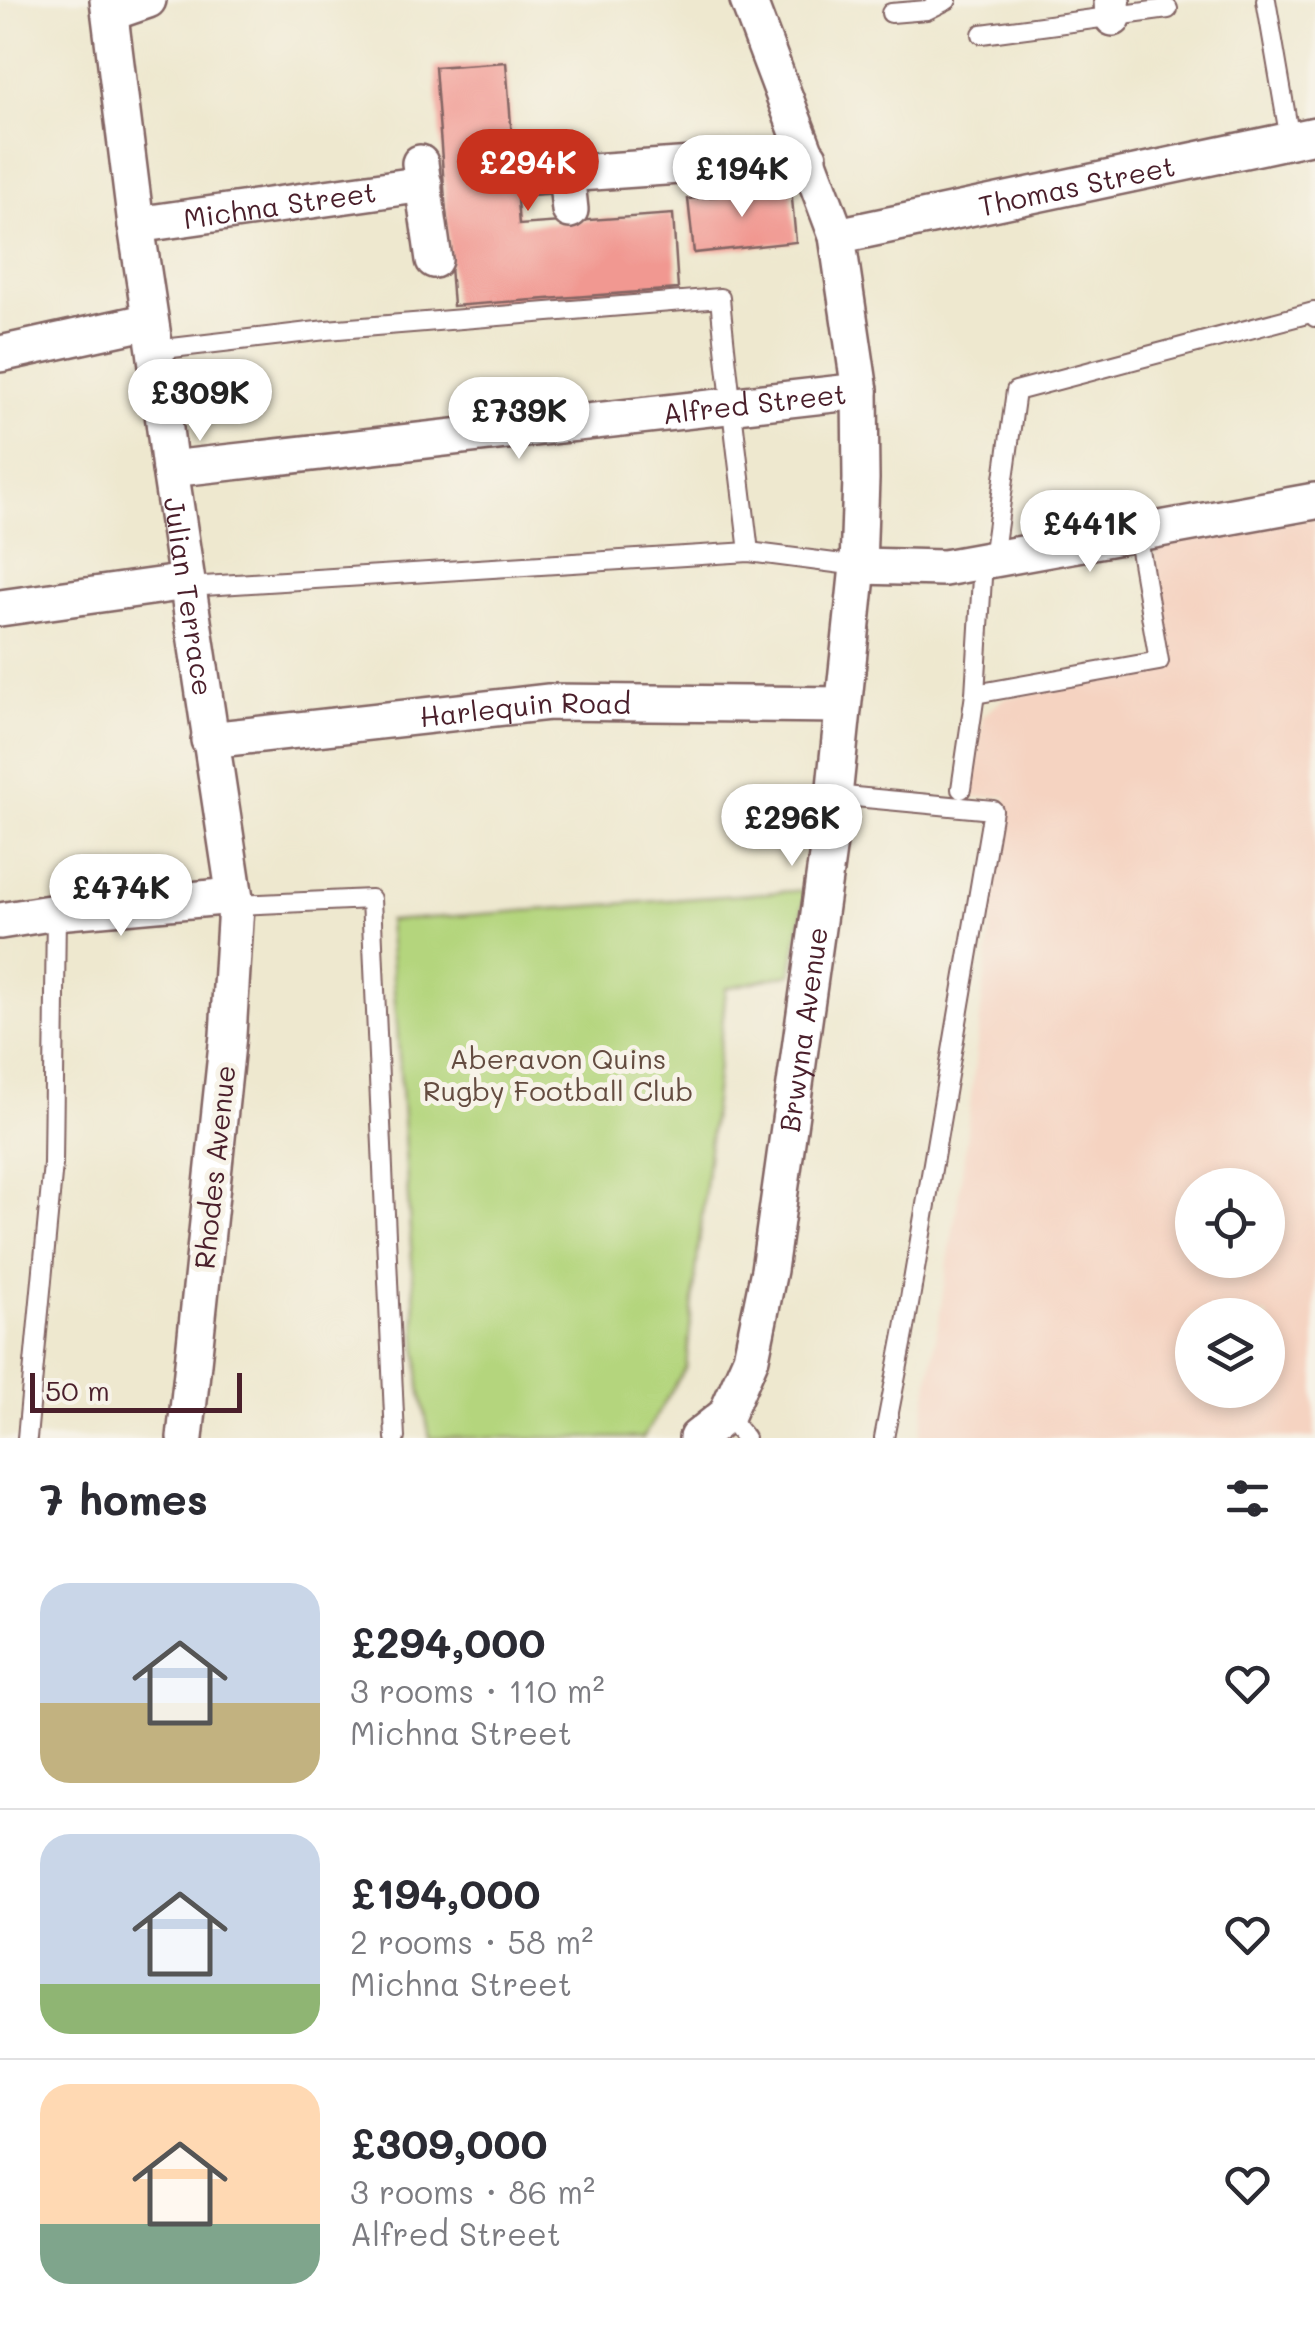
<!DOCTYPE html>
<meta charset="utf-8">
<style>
:root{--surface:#fff;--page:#f7f7f7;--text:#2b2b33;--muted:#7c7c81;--line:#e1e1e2;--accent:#c8321e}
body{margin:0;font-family:Mali,sans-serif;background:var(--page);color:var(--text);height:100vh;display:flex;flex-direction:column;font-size:38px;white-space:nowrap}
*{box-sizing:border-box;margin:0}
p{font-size:32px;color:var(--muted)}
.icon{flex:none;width:55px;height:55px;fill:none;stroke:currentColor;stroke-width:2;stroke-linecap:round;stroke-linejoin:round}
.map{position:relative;height:1438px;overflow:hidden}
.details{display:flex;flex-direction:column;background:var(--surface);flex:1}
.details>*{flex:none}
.controls{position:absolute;left:1175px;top:1168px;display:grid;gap:20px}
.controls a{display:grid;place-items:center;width:110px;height:110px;border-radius:50%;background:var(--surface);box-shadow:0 5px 15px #0003;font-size:50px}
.scale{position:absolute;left:30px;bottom:25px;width:212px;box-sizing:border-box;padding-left:10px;border:5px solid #4a1f2b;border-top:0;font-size:28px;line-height:35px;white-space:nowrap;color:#4a1f2b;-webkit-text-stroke:8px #f7f3e8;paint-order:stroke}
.price{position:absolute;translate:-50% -85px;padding:0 22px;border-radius:35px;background:#fff;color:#222;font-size:32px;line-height:65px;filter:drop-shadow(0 2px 5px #0008)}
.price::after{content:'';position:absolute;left:50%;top:60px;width:30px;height:22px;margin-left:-15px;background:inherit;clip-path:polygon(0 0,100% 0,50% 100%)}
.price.active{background:var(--accent);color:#fff}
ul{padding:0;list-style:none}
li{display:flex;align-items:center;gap:30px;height:250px;padding:0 40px}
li+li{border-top:2px solid var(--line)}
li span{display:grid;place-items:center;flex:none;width:280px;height:200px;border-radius:30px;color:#555}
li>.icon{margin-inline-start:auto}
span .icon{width:120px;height:120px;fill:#fffc;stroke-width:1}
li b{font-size:42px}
h2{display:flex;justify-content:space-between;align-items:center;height:120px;padding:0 40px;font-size:42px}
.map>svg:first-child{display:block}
</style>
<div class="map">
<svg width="1315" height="1438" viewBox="0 0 1315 1438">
<rect width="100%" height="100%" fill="#f7f3e8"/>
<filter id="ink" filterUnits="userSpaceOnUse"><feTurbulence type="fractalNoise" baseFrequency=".01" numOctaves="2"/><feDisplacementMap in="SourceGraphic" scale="20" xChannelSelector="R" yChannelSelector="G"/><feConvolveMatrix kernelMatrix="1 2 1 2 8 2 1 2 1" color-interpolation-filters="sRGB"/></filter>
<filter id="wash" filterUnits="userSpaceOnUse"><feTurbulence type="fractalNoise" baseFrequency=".0048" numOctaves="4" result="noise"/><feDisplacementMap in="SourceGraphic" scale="40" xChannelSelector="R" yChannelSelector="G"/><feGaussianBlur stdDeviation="2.25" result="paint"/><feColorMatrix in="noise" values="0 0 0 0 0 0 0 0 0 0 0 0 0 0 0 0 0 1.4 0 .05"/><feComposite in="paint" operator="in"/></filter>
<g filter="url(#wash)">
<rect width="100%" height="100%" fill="#eee8cf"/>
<path fill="#f5d3c1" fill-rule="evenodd" d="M1315,517V1438H920L962,1173L1006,797H972L983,718L979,719L1005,698L1172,668L1154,542ZM1192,1185H1268V1260H1192ZM1192,1315H1268V1390H1192Z"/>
<polygon fill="#b4d57d" stroke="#7f7a54" stroke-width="2.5" points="806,890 791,974 726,988 686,1367 643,1438 430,1438 420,1388 397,1025 388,921"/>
<g id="blocks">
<g fill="#f19891">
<polygon points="506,62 519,225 673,214 678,289 453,306 435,67"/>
<polygon points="791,188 796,242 694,253 688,199"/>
</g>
</g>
</g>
<g filter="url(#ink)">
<use href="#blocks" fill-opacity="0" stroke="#836564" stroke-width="2.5"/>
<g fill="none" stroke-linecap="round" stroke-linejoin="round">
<defs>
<g id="lane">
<polyline points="1266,0 1290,140"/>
<polyline points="891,13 927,10 947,0"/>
<polyline points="982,34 1168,9"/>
<path d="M155,350L326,330L720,298C728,383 739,467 749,552"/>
<polyline points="993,559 1016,391 1314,312 1315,317"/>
<polyline points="983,561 975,694 1159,661 1137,533"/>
<polyline points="188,587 749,552 858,566"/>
<polyline points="961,789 975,694"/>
<polyline points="834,795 993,810 904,1334 884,1438"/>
<polyline points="236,905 371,899 395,1438"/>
<polyline points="726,1415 745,1438"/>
<polyline points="27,1438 53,1164 56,912"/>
</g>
<g id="street">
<path id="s1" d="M108,0L136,225L155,350L170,469L236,905L228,1035L185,1438"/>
<polyline points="1112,0 1113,18"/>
<polyline points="110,13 148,0"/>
<polyline points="420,163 434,260"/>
<polyline points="566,173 570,210"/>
<polyline points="534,176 809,157"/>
<path id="s2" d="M136,225L424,184"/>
<path id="s3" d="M837,236L1315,135"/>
<polyline points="0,354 150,321"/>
<path id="s4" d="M170,469L860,391"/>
<polyline points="858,566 944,568 1315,501"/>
<polyline points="0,608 187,582"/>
<path id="s5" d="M209,740L549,702L843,705"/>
<polyline points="0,921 56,912 234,896"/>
<path id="s6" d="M697,1438L726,1415L751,1358L769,1270L830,835L858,566L861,479L860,391L837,236L748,0"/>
</g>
</defs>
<use href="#lane" stroke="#836564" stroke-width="22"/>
<use href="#street" stroke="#836564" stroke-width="40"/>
<use href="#lane" stroke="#fff" stroke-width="18"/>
<use href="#street" stroke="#fff" stroke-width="35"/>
</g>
</g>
<g text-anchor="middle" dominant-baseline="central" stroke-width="10" stroke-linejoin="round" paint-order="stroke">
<g font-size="28" fill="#4a1f2b" stroke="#f7f3e8">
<text stroke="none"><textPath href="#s3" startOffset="245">Thomas Street</textPath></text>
<text stroke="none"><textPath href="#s2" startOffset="145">Michna Street</textPath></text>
<text stroke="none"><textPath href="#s4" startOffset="588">Alfred Street</textPath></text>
<text stroke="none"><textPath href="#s1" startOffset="602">Julian Terrace</textPath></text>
<text stroke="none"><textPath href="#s5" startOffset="318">Harlequin Road</textPath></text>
<text stroke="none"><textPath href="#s6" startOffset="432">Brwyna Avenue</textPath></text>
<text transform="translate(214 1167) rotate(-84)">Rhodes Avenue</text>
</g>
<g font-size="28" fill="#644c40" stroke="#f7f3e8">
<text x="558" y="1058">Aberavon Quins<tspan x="558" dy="32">Rugby Football Club</tspan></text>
</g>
</g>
</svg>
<div class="controls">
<a><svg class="icon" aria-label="locate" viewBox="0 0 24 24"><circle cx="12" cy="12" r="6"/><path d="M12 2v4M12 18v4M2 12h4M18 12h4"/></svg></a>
<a><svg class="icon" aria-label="layers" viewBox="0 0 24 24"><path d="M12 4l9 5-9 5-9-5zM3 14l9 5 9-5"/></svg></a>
</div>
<div class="scale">50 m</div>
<b class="price active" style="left:528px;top:214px">£294K</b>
<b class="price" style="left:742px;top:220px">£194K</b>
<b class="price" style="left:200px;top:444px">£309K</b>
<b class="price" style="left:519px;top:462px">£739K</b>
<b class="price" style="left:1090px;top:575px">£441K</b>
<b class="price" style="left:792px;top:869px">£296K</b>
<b class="price" style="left:121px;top:939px">£474K</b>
</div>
<section class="details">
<h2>7 homes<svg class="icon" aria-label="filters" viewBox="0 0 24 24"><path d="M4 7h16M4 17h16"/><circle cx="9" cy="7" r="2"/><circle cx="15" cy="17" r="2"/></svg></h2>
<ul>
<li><span style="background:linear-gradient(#c9d6e8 60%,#c2b280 0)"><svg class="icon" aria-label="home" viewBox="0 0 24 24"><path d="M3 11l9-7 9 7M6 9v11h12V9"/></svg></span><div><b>£294,000</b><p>3 rooms · 110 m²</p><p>Michna Street</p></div><svg class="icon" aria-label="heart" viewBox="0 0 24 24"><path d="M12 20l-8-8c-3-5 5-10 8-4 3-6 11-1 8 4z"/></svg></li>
<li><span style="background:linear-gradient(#c9d6e8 75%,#8fb573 0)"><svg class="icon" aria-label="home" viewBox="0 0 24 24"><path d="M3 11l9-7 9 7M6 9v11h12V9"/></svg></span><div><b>£194,000</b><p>2 rooms · 58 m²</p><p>Michna Street</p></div><svg class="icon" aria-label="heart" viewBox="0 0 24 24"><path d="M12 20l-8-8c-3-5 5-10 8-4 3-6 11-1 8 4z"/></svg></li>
<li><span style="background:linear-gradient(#ffd9b3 70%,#7fa58c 0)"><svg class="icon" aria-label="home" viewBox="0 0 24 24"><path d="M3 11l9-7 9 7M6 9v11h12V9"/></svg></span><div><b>£309,000</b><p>3 rooms · 86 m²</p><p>Alfred Street</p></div><svg class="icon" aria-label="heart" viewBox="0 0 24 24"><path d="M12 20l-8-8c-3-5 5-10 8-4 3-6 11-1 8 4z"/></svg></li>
</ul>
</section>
